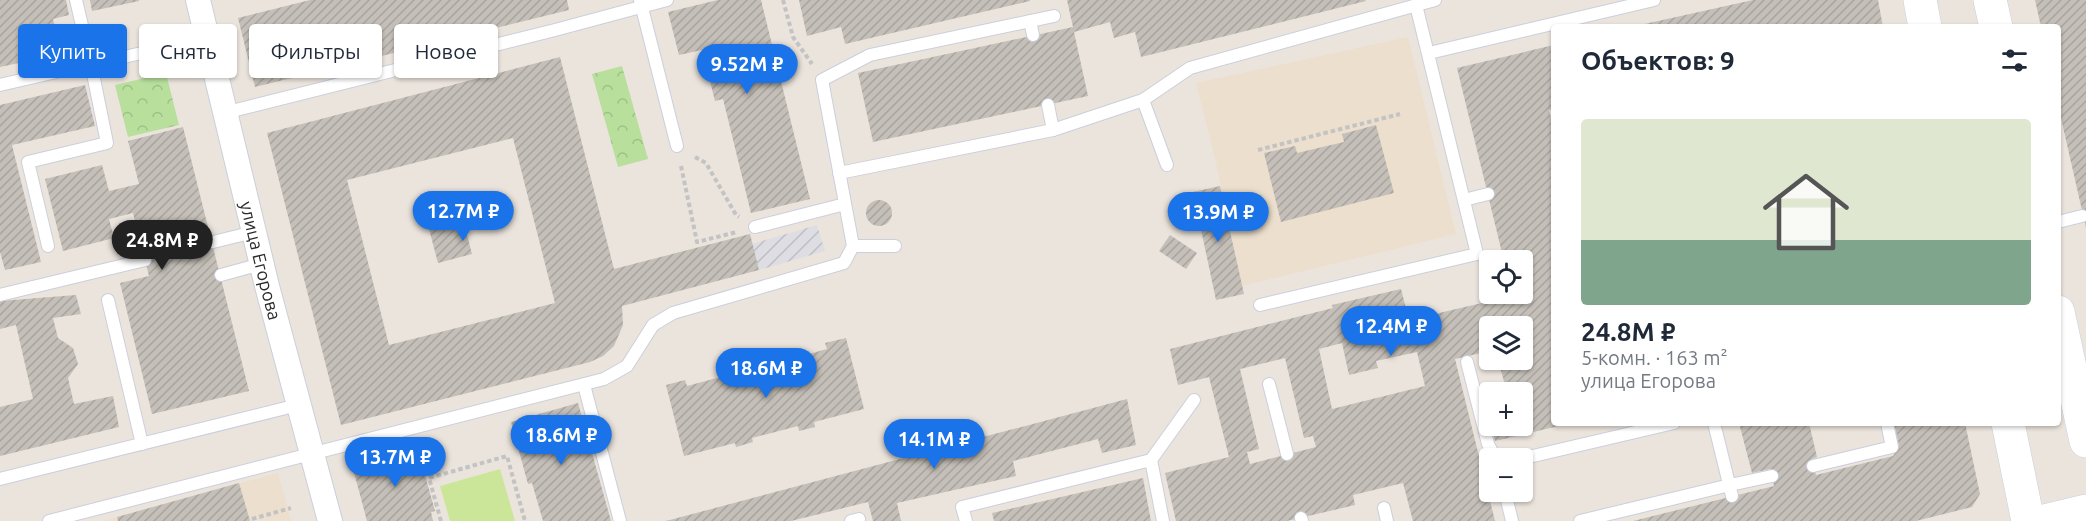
<!DOCTYPE html>
<html lang="ru">
<meta charset="utf-8">
<style>
:root{--surface:#fff;--page:#f2f2f3;--text:#1f2937;--muted:#747a83;--line:#e0e1e3;--accent:#1a73e8}
body{margin:0;font-family:Ubuntu,sans-serif;background:var(--page);color:var(--text);height:100vh;display:flex;flex-direction:column;font-size:22px;white-space:nowrap}
*{box-sizing:border-box;margin:0}
p{font-size:20px;color:var(--muted)}
.icon{flex:none;width:33px;height:33px;fill:none;stroke:currentColor;stroke-width:2;stroke-linecap:round;stroke-linejoin:round}
.map{position:relative;flex:1;overflow:hidden}
.panel{position:absolute;left:1551px;top:24px;width:510px;height:402px;display:flex;flex-direction:column;background:var(--surface);border-radius:6px;box-shadow:0 2px 4px #0004}
.panel>*{flex:none}
.top-card{position:absolute;left:18px;top:24px;width:570px;height:54px;display:flex;gap:12px}
.fabs{position:absolute;left:1479px;top:250px;display:grid;gap:12px}
.fabs a{display:grid;place-items:center;width:54px;height:54px;border-radius:6px;background:var(--surface);box-shadow:0 2px 4px #0004;font-size:30px}
.price{position:absolute;translate:-50% -51px;padding:0 14px;border-radius:21px;background:var(--accent);color:#fff;font-size:20px;line-height:39px;filter:drop-shadow(0 2px 3px #0008)}
.price::after{content:'';position:absolute;left:50%;top:36px;width:18px;height:14px;margin-left:-9px;background:inherit;clip-path:polygon(0 0,100% 0,50% 100%)}
.price.on{background:#222;color:#fff}
ul{padding:0;list-style:none}
li{display:grid;align-content:center;gap:12px;height:318px;padding:0 30px}
li+li{border-top:2px solid var(--line)}
li span{display:grid;place-items:center;height:186px;border-radius:6px;color:#555}
li>.icon{margin-inline-start:auto}
span .icon{width:108px;height:108px;fill:#fffc;stroke-width:1}
li b{font-size:26px}
h2{display:flex;justify-content:space-between;align-items:center;height:72px;padding:0 30px;font-size:26px}
.tag{padding:0 21px;border-radius:6px;background:var(--surface);box-shadow:0 2px 4px #0004;font-size:21px;line-height:54px}
.tag.on{background:var(--accent);color:#fff}
.map>svg:first-child{display:block}
</style>
<div class="map">
<svg width="2086" height="521" viewBox="0 0 2086 521">
<defs>
<pattern id="industrial-furrows" width="10" height="10" patternUnits="userSpaceOnUse" patternTransform="scale(1.5)"><rect width="10" height="10" fill="#dedde4"/><path d="M-1 1l2-2M0 10L10 0M9 11l2-2" fill="none" stroke="#bfbec4"/></pattern>
<pattern id="park-crowns" width="20" height="18" patternUnits="userSpaceOnUse" patternTransform="scale(1.5)"><rect width="20" height="18" fill="#b8df9c"/><path d="M2 6a3 3 0 1 1 6 0M12 15a3 3 0 1 1 6 0" fill="none" stroke="#9ec087"/></pattern>
<pattern id="building-hatch" width="6" height="6" patternUnits="userSpaceOnUse" patternTransform="scale(1.5)"><rect width="6" height="6" fill="#c4bfb8"/><path d="M-1 1l2-2M0 6l6-6M5 7l2-2" fill="none" stroke="#a9a49e"/></pattern>
</defs>
<rect width="100%" height="100%" fill="#ebe4dd"/>
<polygon fill="url(#industrial-furrows)" points="817,225 825,251 759,270 752,244"/>
<g fill="#ecdfcd">
<polygon points="1408,37 1456,234 1242,286 1214,154 1196,83"/>
<polygon points="278,473 291,521 103,521"/>
</g>
<g fill="url(#park-crowns)">
<polygon points="622,66 648,159 618,167 592,74"/>
<polygon points="166,73 179,125 128,137 115,85"/>
</g>
<polygon fill="#cbe699" points="500,469 515,521 450,521 440,486"/>
<g fill="url(#building-hatch)" fill-rule="evenodd">
<polygon points="0,0 66,0 69,15 53,19 61,54 0,67"/>
<polygon points="90,0 139,0 139,1 92,11"/>
<polygon points="310,0 567,0 569,10 255,87 238,18"/>
<polygon points="718,0 761,0 810,199 751,213 723,99 715,101 702,50 679,55 668,12"/>
<polygon points="799,0 1030,0 1030,1 845,44 841,27 807,36"/>
<polygon points="1067,0 1365,0 1366,1 1141,57 1135,32 1114,38 1110,22 1074,32 1088,96 873,142 858,73 1073,27"/>
<polygon points="1753,0 1878,0 1883,27 1631,27"/>
<polygon points="2035,0 2086,0 2086,228 2058,105 2058,27 2041,27"/>
<path d="M1554,45V109L1549,110L1554,130V423L1567,424L1495,441L1491,426H1522V393H1490L1489,416L1482,391L1505,385L1498,360H1522V327H1490V351L1455,359L1495,521H1413L1403,483L1353,495L1355,505L1287,521H1176L1165,473L1229,457L1209,377L1178,385L1170,349L1333,308L1332,305L1401,289L1409,320L1512,296V294H1522V261H1504L1457,68ZM1342,343L1349,375L1378,368L1376,361L1417,352L1425,386L1332,409L1319,349ZM1285,358L1304,438L1313,436L1316,447L1250,464L1247,452L1259,449L1240,369Z"/>
<path d="M560,57L614,269L750,234L759,270L622,306L623,325L614,346L603,356L590,362L341,425L267,133ZM513,138L555,303L389,345L347,180Z"/>
<polygon points="85,85 95,126 12,145 41,262 5,270 0,252 0,105"/>
<polygon points="1376,125 1394,193 1281,222 1264,153 1295,146 1297,153 1344,142 1342,134"/>
<polygon points="183,127 249,391 152,414 120,283 149,276 133,213 109,219 114,238 63,251 45,179 102,165 109,191 139,184 128,141"/>
<polygon points="1220,186 1244,294 1216,300 1193,192"/>
<circle cx="879" cy="213" r="13"/>
<polygon points="463,220 472,254 438,263 429,229"/>
<polygon points="1170,235 1197,253 1186,269 1159,251"/>
<polygon points="76,295 81,314 53,318 58,338 73,348 78,364 68,378 74,404 113,396 119,427 0,456 0,407 33,399 16,325 0,329 0,301"/>
<polygon points="846,338 864,409 814,422 815,427 799,431 798,426 752,438 753,442 736,447 735,443 684,456 666,385 685,380 687,386 747,370 745,362 766,356 768,365 827,349 825,343"/>
<polygon points="1127,399 1136,445 1102,453 1098,439 1013,461 1016,476 897,503 901,521 873,521 868,502 791,521 666,521"/>
<polygon points="578,403 611,521 543,521 532,483 528,484 511,422"/>
<polygon points="1739,423 1809,423 1817,457 1812,459 1816,475 1893,456 1899,446 1894,423 1965,423 1980,494 1972,507 1916,521 1633,521 1774,486 1770,469 1752,473"/>
<polygon points="417,447 435,511 431,512 433,521 367,521 352,465"/>
<polygon points="1143,478 1151,521 994,521 992,513"/>
<polygon points="239,483 250,521 118,521 117,517"/>
</g>
<g fill="none" stroke-linecap="round" stroke-linejoin="round">
<defs>
<g id="lane">
<polyline points="640,0 677,146"/>
<polyline points="1030,21 1033,35"/>
<polyline points="466,37 469,51"/>
<polyline points="1429,53 1654,0"/>
<polyline points="0,85 91,64 76,0"/>
<polyline points="1143,100 1167,165"/>
<polyline points="1048,105 1053,130"/>
<polyline points="224,113 555,30 667,0"/>
<polyline points="839,173 1053,130 1143,100 1190,68 1435,0"/>
<polyline points="1464,200 1488,194"/>
<polyline points="2058,222 2082,216"/>
<polyline points="755,227 845,204"/>
<polyline points="213,242 254,232"/>
<polyline points="48,246 28,162 107,143 91,64 207,39"/>
<polyline points="853,246 895,246"/>
<polyline points="221,275 261,264"/>
<polyline points="0,295 145,260"/>
<polyline points="108,300 142,444"/>
<polyline points="1260,305 1477,254 1416,5"/>
<polyline points="1467,362 1488,444 1496,459"/>
<polyline points="1269,384 1287,454"/>
<polyline points="584,385 620,521"/>
<polyline points="1714,423 1732,496"/>
<polyline points="1520,459 1674,423"/>
<polyline points="1813,466 1892,447 1887,423"/>
<polyline points="0,479 298,405"/>
<polyline points="1505,492 1512,521"/>
<polyline points="1384,508 1387,521"/>
<polyline points="1301,518 1302,521"/>
<polyline points="49,521 604,379 627,366 653,325 673,313 844,263 853,246 822,80 870,55 1054,16"/>
<polyline points="851,521 859,519"/>
<polyline points="966,521 962,507 1151,460"/>
<polyline points="1163,521 1151,460 1194,400"/>
<polyline points="1580,521 1730,485 1772,476"/>
</g>
<g id="street">
<path id="s1" d="M198,0L267,286L330,521"/>
</g>
<g id="secondary">
<polyline points="1920,0 1925,27"/>
<polyline points="1990,0 1996,27"/>
<polyline points="2058,312 2086,441"/>
<polyline points="2008,423 2028,521"/>
<polyline points="2044,521 2086,511"/>
</g>
</defs>
<use href="#lane" stroke="#cbcfdb" stroke-width="14"/>
<use href="#street" stroke="#cbcfdb" stroke-width="26"/>
<use href="#secondary" stroke="#cbcfdb" stroke-width="34"/>
<g stroke="#c3c3c3" stroke-width="4" stroke-dasharray="4.5 3" stroke-linecap="butt">
<polyline points="783,0 793,37 812,64"/>
<polyline points="1258,150 1400,114"/>
<polyline points="695,157 706,163 736,215 739,217"/>
<polyline points="681,166 697,242 737,232"/>
<polyline points="252,519 291,508"/>
<polyline points="441,521 429,478 507,456 525,521"/>
</g>
<use href="#lane" stroke="#fff" stroke-width="12"/>
<use href="#street" stroke="#fff" stroke-width="24"/>
<use href="#secondary" stroke="#fff" stroke-width="33"/>
</g>
<g text-anchor="middle" dominant-baseline="central" stroke-width="5" stroke-linejoin="round" paint-order="stroke">
<g font-size="18" fill="#2a2a2a" stroke="#fff">
<text stroke="none"><textPath href="#s1" startOffset="268">улица Егорова</textPath></text>
</g>
</g>
</svg>
<div class="fabs">
<a><svg class="icon" aria-label="locate" viewBox="0 0 24 24"><circle cx="12" cy="12" r="6"/><path d="M12 2v4M12 18v4M2 12h4M18 12h4"/></svg></a>
<a><svg class="icon" aria-label="layers" viewBox="0 0 24 24"><path d="M12 4l9 5-9 5-9-5zM3 14l9 5 9-5"/></svg></a>
<a>+</a>
<a>−</a>
</div>
<b class="price" style="left:747px;top:95px">9.52M ₽</b>
<b class="price" style="left:463px;top:242px">12.7M ₽</b>
<b class="price" style="left:1218px;top:243px">13.9M ₽</b>
<b class="price on" style="left:162px;top:271px">24.8M ₽</b>
<b class="price" style="left:1391px;top:357px">12.4M ₽</b>
<b class="price" style="left:766px;top:399px">18.6M ₽</b>
<b class="price" style="left:561px;top:466px">18.6M ₽</b>
<b class="price" style="left:934px;top:470px">14.1M ₽</b>
<b class="price" style="left:395px;top:488px">13.7M ₽</b>
<div class="top-card">
<a class="tag on">Купить</a>
<a class="tag">Снять</a>
<a class="tag">Фильтры</a>
<a class="tag">Новое</a>
</div>
<section class="panel">
<h2>Объектов: 9<svg class="icon" aria-label="filters" viewBox="0 0 24 24"><path d="M4 7h16M4 17h16"/><circle cx="9" cy="7" r="2"/><circle cx="15" cy="17" r="2"/></svg></h2>
<ul>
<li><span style="background:linear-gradient(#dfe7d0 65%,#7fa58c 0)"><svg class="icon" aria-label="home" viewBox="0 0 24 24"><path d="M3 11l9-7 9 7M6 9v11h12V9"/></svg></span><div><b>24.8M ₽</b><p>5-комн. · 163 m²</p><p>улица Егорова</p></div></li>
</ul>
</section>
</div>
